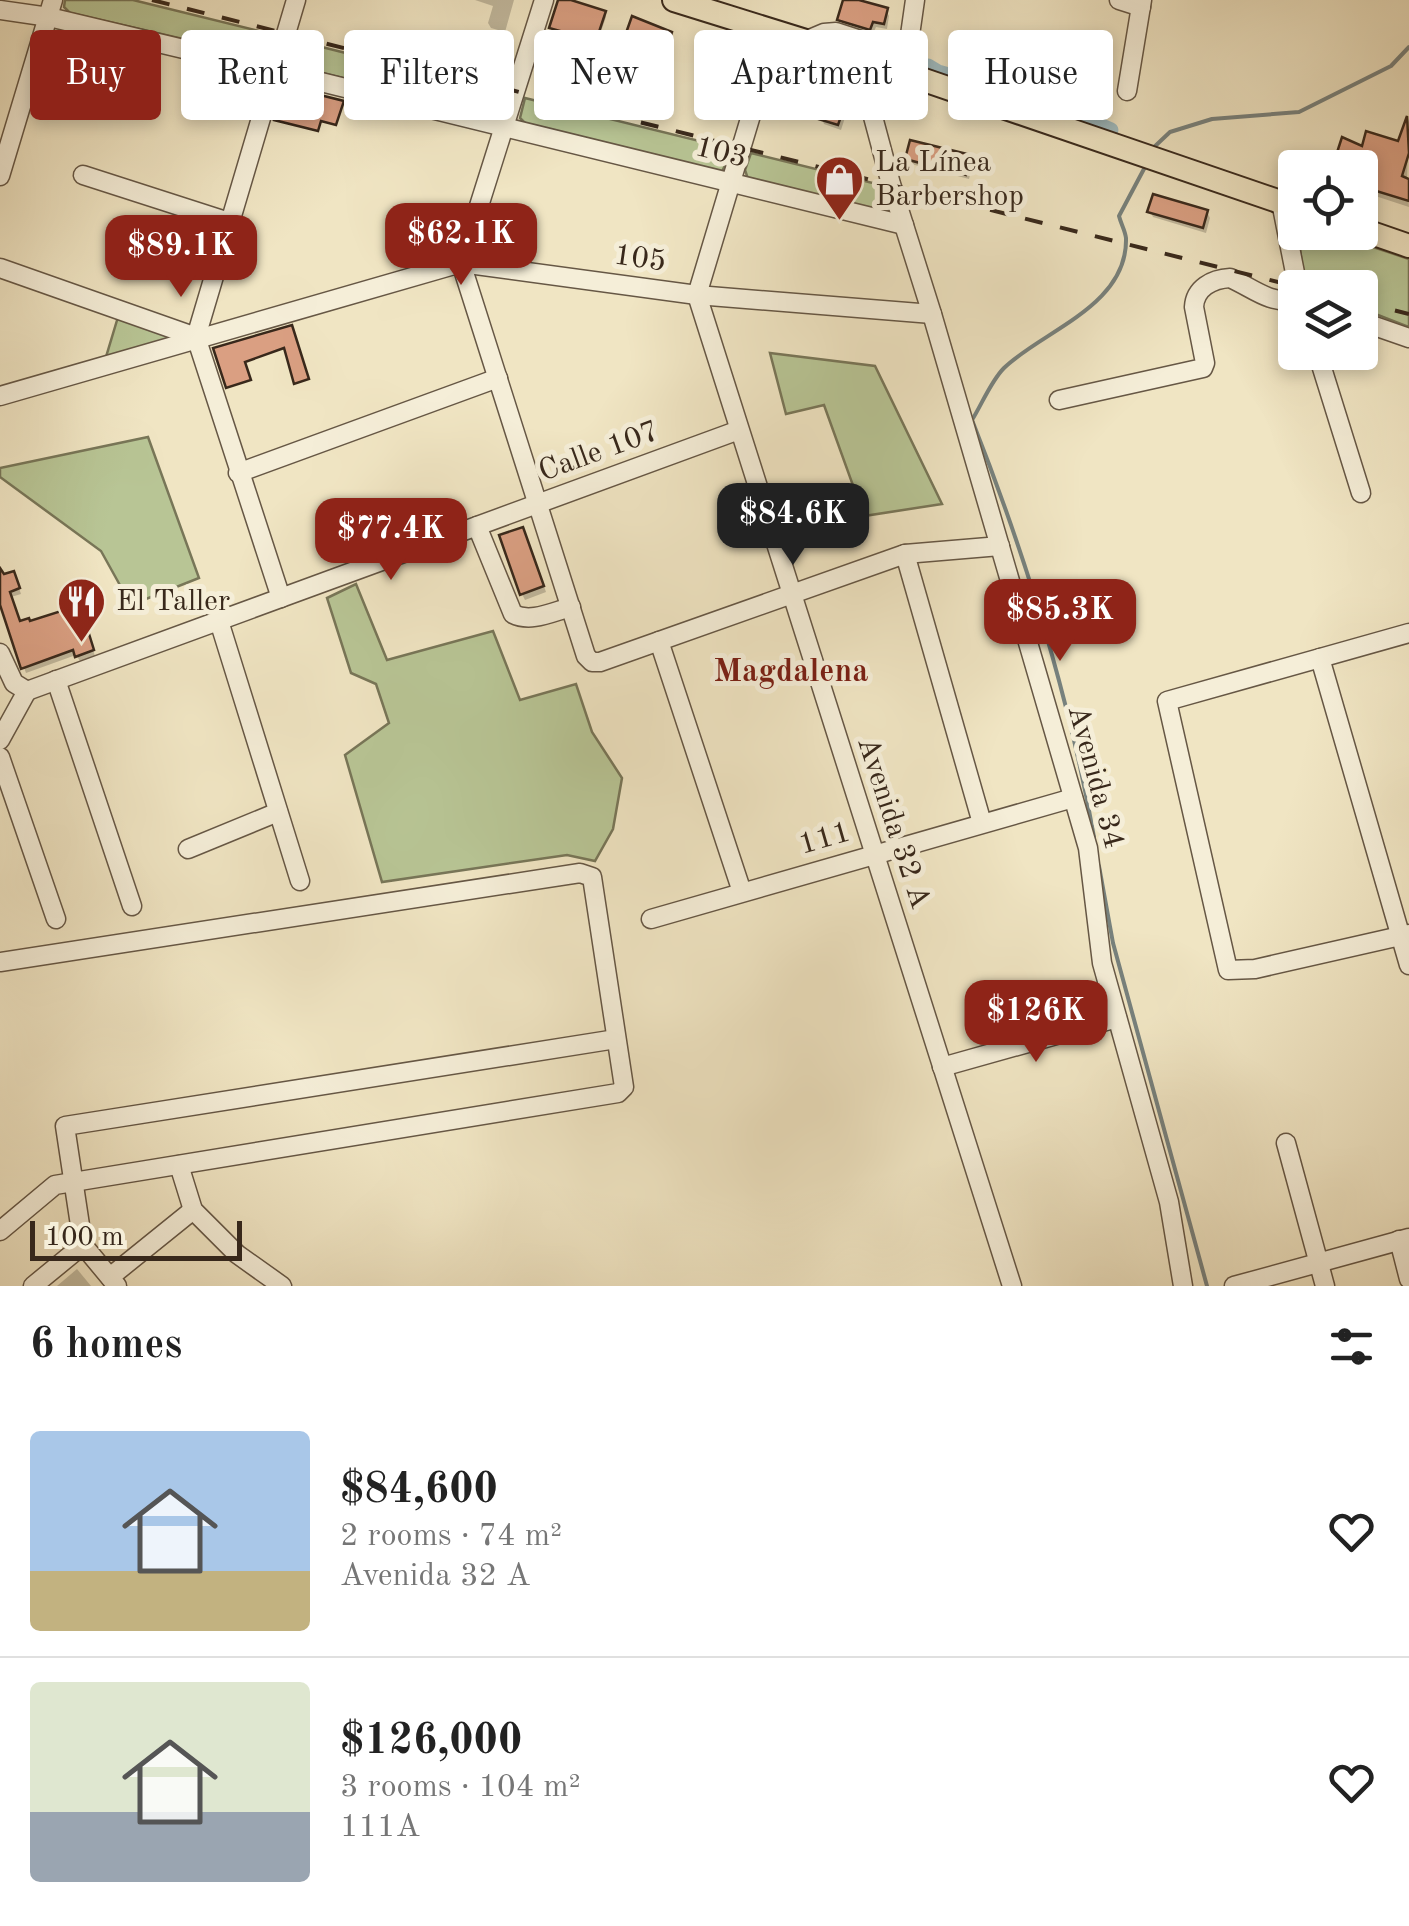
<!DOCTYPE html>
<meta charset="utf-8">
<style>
:root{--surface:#fff;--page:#f2f2f2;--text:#222;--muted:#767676;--line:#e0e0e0;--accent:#8f2418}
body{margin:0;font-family:"Old Standard TT",serif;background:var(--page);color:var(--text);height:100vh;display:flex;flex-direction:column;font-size:38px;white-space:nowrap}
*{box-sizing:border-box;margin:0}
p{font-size:32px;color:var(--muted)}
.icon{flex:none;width:55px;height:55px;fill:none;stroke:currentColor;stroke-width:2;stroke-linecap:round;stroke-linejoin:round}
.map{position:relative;height:1286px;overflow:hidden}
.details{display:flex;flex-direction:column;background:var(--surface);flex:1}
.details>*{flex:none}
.top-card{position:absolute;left:30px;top:30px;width:1350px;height:90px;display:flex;gap:20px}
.tools{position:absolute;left:1278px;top:150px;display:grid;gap:20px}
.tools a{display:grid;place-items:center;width:100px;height:100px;border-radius:10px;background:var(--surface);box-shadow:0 5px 15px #0003;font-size:50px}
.scale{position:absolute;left:30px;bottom:25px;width:212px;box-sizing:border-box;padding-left:10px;border:5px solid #38281b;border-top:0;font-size:28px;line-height:35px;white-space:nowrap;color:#38281b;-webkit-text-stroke:8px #f5eed8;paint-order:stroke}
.price{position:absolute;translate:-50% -85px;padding:0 22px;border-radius:20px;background:var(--accent);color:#fff;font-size:32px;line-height:65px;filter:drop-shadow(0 2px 5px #0008)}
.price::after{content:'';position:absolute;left:50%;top:60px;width:30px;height:22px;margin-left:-15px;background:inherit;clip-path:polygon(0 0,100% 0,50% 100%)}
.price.active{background:#222;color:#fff}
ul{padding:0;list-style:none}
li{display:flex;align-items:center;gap:30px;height:250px;padding:0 30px}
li+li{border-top:2px solid var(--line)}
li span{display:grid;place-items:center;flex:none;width:280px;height:200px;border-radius:10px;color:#555}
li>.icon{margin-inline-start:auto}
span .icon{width:120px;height:120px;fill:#fffc;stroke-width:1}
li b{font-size:42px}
h2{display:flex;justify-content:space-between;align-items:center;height:120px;padding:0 30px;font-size:42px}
.pill{padding:0 35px;border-radius:10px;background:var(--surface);box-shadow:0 5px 15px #0003;font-size:35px;line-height:90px}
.pill.active{background:var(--accent);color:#fff}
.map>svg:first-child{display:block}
</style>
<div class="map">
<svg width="1409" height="1286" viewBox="0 0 1409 1286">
<rect width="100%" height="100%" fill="#f0e5c3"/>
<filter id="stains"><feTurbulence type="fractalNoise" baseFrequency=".002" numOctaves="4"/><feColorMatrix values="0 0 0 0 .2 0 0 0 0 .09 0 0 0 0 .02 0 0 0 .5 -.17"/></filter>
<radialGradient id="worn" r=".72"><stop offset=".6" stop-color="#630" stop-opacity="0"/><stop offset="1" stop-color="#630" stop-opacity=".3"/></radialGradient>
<g fill="#b8c595" stroke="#787658" stroke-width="2.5">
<polygon points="65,0 133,0 275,35 268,54 261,57 70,13 64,7"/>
<polygon points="290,39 505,93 499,112 491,114 293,66 286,58"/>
<polygon points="525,98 732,149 722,172 526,124 520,118"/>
<polygon points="751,153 885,186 891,207 886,212 748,179 745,170"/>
<polygon points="1298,233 1331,233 1409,259 1409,327 1360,308 1360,288 1309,287 1303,273"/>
<polygon points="118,317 173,334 171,338 106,357"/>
<polygon points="770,353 875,366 942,504 864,516 824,405 786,414"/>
<polygon points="148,437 199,578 131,605 101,551 0,477 0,468"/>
<polygon points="356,584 387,660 493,631 520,700 576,684 592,732 622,778 613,829 595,861 567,855 382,882 345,755 389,723 376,684 351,673 327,598"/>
</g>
<g fill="#0003">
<polygon points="475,0 514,0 505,32 491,28 488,23 493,6"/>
<polygon points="561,0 604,13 606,17 597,43 554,31 552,28"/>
<polygon points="846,0 886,10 889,16 887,29 876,27 873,34 843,25 839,19"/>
<polygon points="671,34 673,38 657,85 648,82 652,62 623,49"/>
<polygon points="731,54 734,60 752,66 755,70 741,117 726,112 723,108 725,99 710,95 708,90"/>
<polygon points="851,82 853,93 841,130 824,124 821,117 776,102 772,96"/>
<polygon points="1409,119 1407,180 1409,207 1360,191 1364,150 1400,144"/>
<polygon points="970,158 973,163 969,179 911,164 907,159"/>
<polygon points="1150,211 1207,212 1210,218 1206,233 1153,217"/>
<polygon points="526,535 546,592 525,600 522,594"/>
<polygon points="0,578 16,579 21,594 11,597 20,624 81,613 95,656 80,661 76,655 26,673 0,601"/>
<polygon points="77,1269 91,1286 57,1286"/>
</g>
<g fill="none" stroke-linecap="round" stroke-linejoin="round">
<g stroke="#77817d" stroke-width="4">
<polyline points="1152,149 1170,132 1212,119 1299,112 1391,66 1409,47"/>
<path d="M1094,837C1069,696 1025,554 972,420C982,404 991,381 1004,368C1042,331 1128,306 1126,238C1125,230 1121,224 1119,216L1145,167"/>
<polyline points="1099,866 1113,943 1207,1286"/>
</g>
<g stroke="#a1bcbf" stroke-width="15">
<polyline points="928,66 938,72 1009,92"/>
<polyline points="1062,109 1111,130"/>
</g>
</g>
<g fill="#da9f82" stroke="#38281b" stroke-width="2.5">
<polygon points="558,0 571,0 606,11 596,41 549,28"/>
<polygon points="843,0 859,0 888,8 884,24 873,22 870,30 837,20"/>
<polygon points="632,16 672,32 656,83 644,79 650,60 620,50"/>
<polygon points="719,48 732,52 731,57 753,64 738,113 720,108 724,96 705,90"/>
<polygon points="778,68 829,85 834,69 849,74 852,85 838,125 818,119 820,113 770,97"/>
<polygon points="284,86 344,101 336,125 321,121 318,131 274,120"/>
<polygon points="1407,116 1409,153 1402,176 1409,179 1409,201 1360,186 1360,168 1332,168 1342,137 1362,146 1366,131 1398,141"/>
<polygon points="910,140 971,155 966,175 905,159"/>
<polygon points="1153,194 1208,210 1203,228 1147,212"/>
<polygon points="292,325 309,379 294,384 284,348 245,362 251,380 226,388 213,348"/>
<polygon points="523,527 544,586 520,595 499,535"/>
<polygon points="0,568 4,574 14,571 20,588 10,592 20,621 29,618 30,621 80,605 94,650 75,657 73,650 21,669 0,605"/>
</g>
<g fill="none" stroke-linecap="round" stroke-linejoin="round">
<defs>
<g id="minor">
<polyline points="544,0 461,263 586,656 592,662 600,662 905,554 1000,546"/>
<polyline points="1119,0 1141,7"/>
<polyline points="0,10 49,17 276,71 904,225"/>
<polyline points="776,32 697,295 1012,1286"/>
<polyline points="805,41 824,33 836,32 907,55"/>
<polyline points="857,57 891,184 932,314 1088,848 1102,963 1169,1202 1183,1286"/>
<polyline points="906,63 915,0"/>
<polyline points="1127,91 1142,0"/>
<polyline points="1044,121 1064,44"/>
<polyline points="83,175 229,222"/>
<polyline points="0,176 53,0"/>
<polyline points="1281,202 1298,288"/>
<polyline points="0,268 196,337"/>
<polyline points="1360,321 1409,338"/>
<polyline points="1317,352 1361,493"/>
<polyline points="0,396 461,263 697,295 932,314"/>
<path d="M1059,400L1203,368L1205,363L1194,307C1195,288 1212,279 1230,278C1253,288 1269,304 1295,300"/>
<polyline points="238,473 498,378"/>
<path d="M477,526L513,614C531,623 552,612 571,607"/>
<polyline points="905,554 982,823"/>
<polyline points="281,598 196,337 296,0"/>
<polyline points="219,621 300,881"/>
<polyline points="1409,633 1167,701 1228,970 1255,969 1409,934"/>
<polyline points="659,641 742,892"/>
<polyline points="0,653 14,683 27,691 0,740"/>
<polyline points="1320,658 1409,965"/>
<polyline points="56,680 132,906"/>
<polyline points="27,691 739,430"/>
<polyline points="0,757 56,919"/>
<polyline points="188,849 278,812"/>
<polyline points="651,919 1073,798"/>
<polyline points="0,962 580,873 592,877 624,1087 618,1093 55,1185 0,1231"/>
<polyline points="942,1067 1117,1018"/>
<polyline points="1286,1143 1325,1286"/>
<polyline points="179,1165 193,1210 237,1254 282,1286"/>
<polyline points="1399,1240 1409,1279"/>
<polyline points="83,1245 65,1126 616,1039"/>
<polyline points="110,1277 193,1210"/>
<polyline points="33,1286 83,1245 117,1286"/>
<polyline points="1234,1286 1409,1238"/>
</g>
<g id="major">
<polyline points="674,0 857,57 1295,207"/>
<polyline points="1360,229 1409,246"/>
</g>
</defs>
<use href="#minor" stroke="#665745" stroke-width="21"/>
<use href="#major" stroke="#38281b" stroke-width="26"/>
<use href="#minor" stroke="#f5eed8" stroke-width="18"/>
<use href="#major" stroke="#f0e5c3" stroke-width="22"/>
<g stroke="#38281b" stroke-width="4" stroke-dasharray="18 18" stroke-linecap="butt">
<polyline points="152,0 1302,288"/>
<polyline points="1360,302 1409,314"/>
</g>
</g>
<defs>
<symbol id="shop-pin" viewBox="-11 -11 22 30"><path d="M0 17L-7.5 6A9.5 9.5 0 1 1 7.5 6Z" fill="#8f2418" stroke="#f5eed8"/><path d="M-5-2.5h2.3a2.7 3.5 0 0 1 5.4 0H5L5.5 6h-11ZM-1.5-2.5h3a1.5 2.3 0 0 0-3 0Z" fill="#fff"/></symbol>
<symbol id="restaurant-pin" viewBox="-11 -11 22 30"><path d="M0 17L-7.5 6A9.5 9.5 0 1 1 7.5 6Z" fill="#8f2418" stroke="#f5eed8"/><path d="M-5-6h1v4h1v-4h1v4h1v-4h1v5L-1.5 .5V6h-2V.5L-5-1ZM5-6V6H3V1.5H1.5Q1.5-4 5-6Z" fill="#fff"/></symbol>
</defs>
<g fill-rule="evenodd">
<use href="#shop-pin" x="812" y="152" width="55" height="75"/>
<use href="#restaurant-pin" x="54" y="574" width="55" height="75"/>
</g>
<g text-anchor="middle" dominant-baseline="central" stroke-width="10" stroke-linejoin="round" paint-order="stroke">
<g font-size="30" fill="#38281b" stroke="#f5eed8">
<text transform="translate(721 153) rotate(14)">103</text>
<text transform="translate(640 259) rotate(8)">105</text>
<text transform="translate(599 452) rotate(-20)">Calle 107</text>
<text transform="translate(1095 777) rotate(75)">Avenida 34</text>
<text transform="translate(893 823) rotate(72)">Avenida 32 A</text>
<text transform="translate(825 839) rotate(-16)">111</text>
</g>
<g font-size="30" fill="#38281b" stroke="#f5eed8" text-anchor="start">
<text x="875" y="163">La Línea<tspan x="875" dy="34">Barbershop</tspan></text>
<text x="116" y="602">El Taller</text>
</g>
<g font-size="32" font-weight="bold" fill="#7a1f14" stroke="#f5eed8">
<text x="791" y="673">Magdalena</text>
</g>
</g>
<rect width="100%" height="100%" filter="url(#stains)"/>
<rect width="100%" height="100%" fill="url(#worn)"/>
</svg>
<div class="tools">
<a><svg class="icon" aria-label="locate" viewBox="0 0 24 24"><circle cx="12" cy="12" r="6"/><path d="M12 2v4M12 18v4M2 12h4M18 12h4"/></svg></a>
<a><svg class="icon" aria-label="layers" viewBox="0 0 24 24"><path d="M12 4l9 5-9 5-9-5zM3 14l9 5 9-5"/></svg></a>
</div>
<div class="scale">100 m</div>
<b class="price" style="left:461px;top:288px">$62.1K</b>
<b class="price" style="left:181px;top:300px">$89.1K</b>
<b class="price active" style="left:793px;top:568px">$84.6K</b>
<b class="price" style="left:391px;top:583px">$77.4K</b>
<b class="price" style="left:1060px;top:664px">$85.3K</b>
<b class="price" style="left:1036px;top:1065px">$126K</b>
<div class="top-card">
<a class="pill active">Buy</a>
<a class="pill">Rent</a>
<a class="pill">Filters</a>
<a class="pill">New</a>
<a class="pill">Apartment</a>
<a class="pill">House</a>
</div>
</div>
<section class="details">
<h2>6 homes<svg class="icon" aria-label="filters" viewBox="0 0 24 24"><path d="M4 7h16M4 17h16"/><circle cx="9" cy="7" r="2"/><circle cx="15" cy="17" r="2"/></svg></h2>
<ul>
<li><span style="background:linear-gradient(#a9c7e8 70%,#c2b280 0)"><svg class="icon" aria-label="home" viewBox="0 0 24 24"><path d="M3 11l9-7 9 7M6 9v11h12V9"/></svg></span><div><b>$84,600</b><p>2 rooms · 74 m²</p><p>Avenida 32 A</p></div><svg class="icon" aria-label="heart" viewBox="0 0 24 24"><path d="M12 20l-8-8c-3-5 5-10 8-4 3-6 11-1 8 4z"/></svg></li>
<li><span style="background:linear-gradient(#dfe7d0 65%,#9aa5b1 0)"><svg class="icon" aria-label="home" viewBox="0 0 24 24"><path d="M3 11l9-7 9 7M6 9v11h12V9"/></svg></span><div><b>$126,000</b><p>3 rooms · 104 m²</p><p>111A</p></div><svg class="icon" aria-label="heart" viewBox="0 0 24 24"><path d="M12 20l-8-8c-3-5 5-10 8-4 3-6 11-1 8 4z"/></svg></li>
</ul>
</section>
